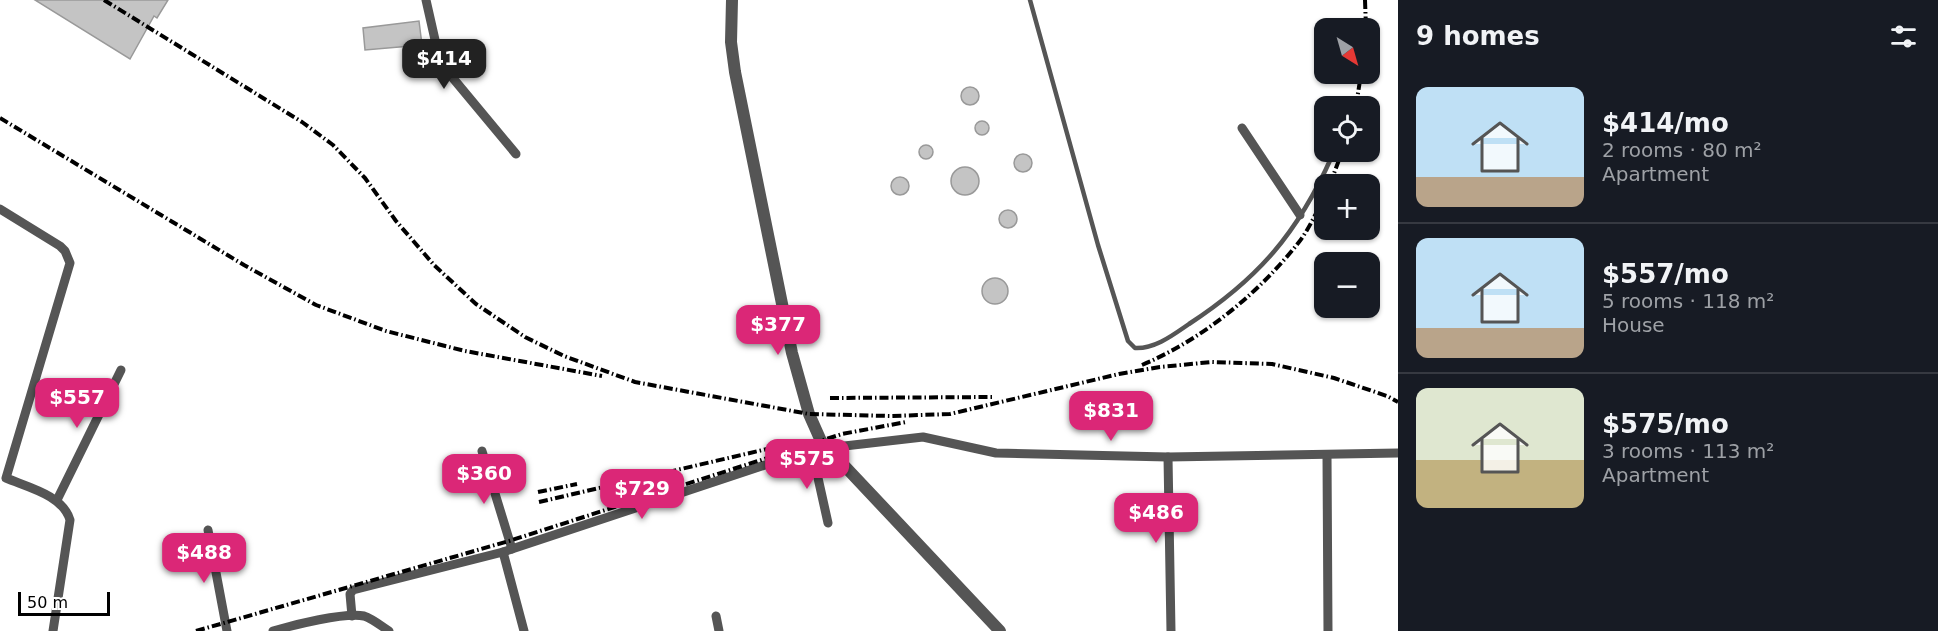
<!DOCTYPE html>
<meta charset="utf-8">
<style>
:root{--surface:#171b24;--page:#242831;--text:#f1f3f6;--muted:#9ea1a6;--line:#363941;--accent:#db2777}
body{margin:0;font-family:"DejaVu Sans",sans-serif;background:var(--page);color:var(--text);height:100vh;display:flex;flex-direction:column;font-size:22px;white-space:nowrap}
*{box-sizing:border-box;margin:0}
p{font-size:20px;color:var(--muted)}
.icon{flex:none;width:33px;height:33px;fill:none;stroke:currentColor;stroke-width:2;stroke-linecap:round;stroke-linejoin:round}
.map{position:relative;flex:1;overflow:hidden}
.panel{display:flex;flex-direction:column;background:var(--surface);width:540px}
.panel>*{flex:none}
.needle{width:39px;rotate:143deg}
.controls{position:absolute;left:1314px;top:18px;display:grid;gap:12px}
.controls a{display:grid;place-items:center;width:66px;height:66px;border-radius:12px;background:var(--surface);box-shadow:0 2px 4px #0004;font-size:30px}
.scale{position:absolute;left:18px;bottom:15px;width:92px;box-sizing:border-box;padding-left:6px;border:3px solid #000;border-top:0;font-size:16px;line-height:21px;white-space:nowrap;color:#000;-webkit-text-stroke:4px #fff;paint-order:stroke}
.price{position:absolute;translate:-50% -51px;padding:0 14px;border-radius:12px;background:var(--accent);color:#fff;font-size:20px;line-height:39px;filter:drop-shadow(0 2px 3px #0008)}
.price::after{content:'';position:absolute;left:50%;top:36px;width:18px;height:14px;margin-left:-9px;background:inherit;clip-path:polygon(0 0,100% 0,50% 100%)}
.price.current{background:#222;color:#fff}
ul{padding:0;list-style:none}
li{display:flex;align-items:center;gap:18px;height:150px;padding:0 18px}
li+li{border-top:2px solid var(--line)}
li span{display:grid;place-items:center;flex:none;width:168px;height:120px;border-radius:12px;color:#555}
li>.icon{margin-inline-start:auto}
span .icon{width:72px;height:72px;fill:#fffc;stroke-width:1}
li b{font-size:26px}
h2{display:flex;justify-content:space-between;align-items:center;height:72px;padding:0 18px;font-size:26px}
main{display:flex;flex:1;min-height:0}
.map>svg:first-child{display:block}
</style>
<main>
<div class="map">
<svg width="1398" height="631" viewBox="0 0 1398 631">
<rect width="100%" height="100%" fill="#fff"/>
<g fill="#c4c4c4" stroke="#999" stroke-width="1.5">
<polygon points="35,0 168,0 157,18 154,16 130,59"/>
<polygon points="419,21 422,45 365,50 363,28"/>
<circle cx="970" cy="96" r="9"/>
<circle cx="982" cy="128" r="7"/>
<circle cx="926" cy="152" r="7"/>
<circle cx="1023" cy="163" r="9"/>
<circle cx="965" cy="181" r="14"/>
<circle cx="900" cy="186" r="9"/>
<circle cx="1008" cy="219" r="9"/>
<circle cx="995" cy="291" r="13"/>
</g>
<g fill="none" stroke-linecap="round" stroke-linejoin="round">
<path stroke="#555" stroke-width="4.5" d="M1030,0L1098,245L1128,341L1135,348C1155,349 1173,335 1189,324C1258,279 1298,233 1332,156"/>
<g stroke="#555" stroke-width="9">
<polyline points="426,0 438,53 447,71 516,154"/>
<polyline points="1242,128 1300,215"/>
<path d="M0,209L60,246L65,251L70,263L6,478C27,487 63,495 70,520L53,631"/>
<polyline points="482,451 512,549"/>
<polyline points="812,451 828,523"/>
<polyline points="1327,455 1328,631"/>
<polyline points="1168,457 1171,631"/>
<polyline points="57,500 121,370"/>
<polyline points="208,530 227,631"/>
<polyline points="352,616 350,594 353,590 503,552"/>
<polyline points="716,616 719,631"/>
<path d="M273,631C293,625 345,612 364,616C373,619 381,626 389,631"/>
<polyline points="524,631 503,552 795,455 827,448 923,437 996,453 1168,457 1398,453"/>
</g>
<polyline stroke="#555" stroke-width="12" points="732,0 731,42 735,72 792,353 809,414 821,441 1000,631"/>
<g stroke="#000" stroke-width="4" stroke-dasharray="9 3 1.5 3" stroke-linecap="butt">
<polyline points="104,0 302,122 333,145 365,178 396,221 434,265 476,304 525,337 564,356 635,382 809,414 891,416 950,414 1119,374 1160,367 1212,362 1272,364 1334,378 1387,396 1398,402"/>
<polyline points="1365,0 1366,28"/>
<polyline points="1356,106 1361,74"/>
<polyline points="0,118 244,265 316,305 386,331 465,351 602,376"/>
<polyline points="1330,184 1342,152"/>
<path d="M1142,365C1203,339 1258,294 1299,242C1309,229 1316,213 1324,198"/>
<polyline points="830,398 994,397"/>
<polyline points="538,492 577,484"/>
<polyline points="539,502 780,446"/>
<polyline points="196,631 509,541 842,434 906,422"/>
</g>
</g>
</svg>
<div class="controls">
<a><svg class="needle" viewBox="-14 -14 28 28"><path d="M0-13l5 13h-10z" fill="#e53935"/><path d="M0 13l5-13h-10z" fill="#9ea1a6"/></svg></a>
<a><svg class="icon" aria-label="locate" viewBox="0 0 24 24"><circle cx="12" cy="12" r="6"/><path d="M12 2v4M12 18v4M2 12h4M18 12h4"/></svg></a>
<a>+</a>
<a>−</a>
</div>
<div class="scale">50 m</div>
<b class="price current" style="left:444px;top:90px">$414</b>
<b class="price" style="left:778px;top:356px">$377</b>
<b class="price" style="left:77px;top:429px">$557</b>
<b class="price" style="left:1111px;top:442px">$831</b>
<b class="price" style="left:807px;top:490px">$575</b>
<b class="price" style="left:484px;top:505px">$360</b>
<b class="price" style="left:642px;top:520px">$729</b>
<b class="price" style="left:1156px;top:544px">$486</b>
<b class="price" style="left:204px;top:584px">$488</b>
</div>
<section class="panel">
<h2>9 homes<svg class="icon" aria-label="filters" viewBox="0 0 24 24"><path d="M4 7h16M4 17h16"/><circle cx="9" cy="7" r="2"/><circle cx="15" cy="17" r="2"/></svg></h2>
<ul>
<li><span style="background:linear-gradient(#bfe0f5 75%,#b9a48a 0)"><svg class="icon" aria-label="home" viewBox="0 0 24 24"><path d="M3 11l9-7 9 7M6 9v11h12V9"/></svg></span><div><b>$414/mo</b><p>2 rooms · 80 m²</p><p>Apartment</p></div></li>
<li><span style="background:linear-gradient(#bfe0f5 75%,#b9a48a 0)"><svg class="icon" aria-label="home" viewBox="0 0 24 24"><path d="M3 11l9-7 9 7M6 9v11h12V9"/></svg></span><div><b>$557/mo</b><p>5 rooms · 118 m²</p><p>House</p></div></li>
<li><span style="background:linear-gradient(#dfe7d0 60%,#c2b280 0)"><svg class="icon" aria-label="home" viewBox="0 0 24 24"><path d="M3 11l9-7 9 7M6 9v11h12V9"/></svg></span><div><b>$575/mo</b><p>3 rooms · 113 m²</p><p>Apartment</p></div></li>
</ul>
</section>
</main>
